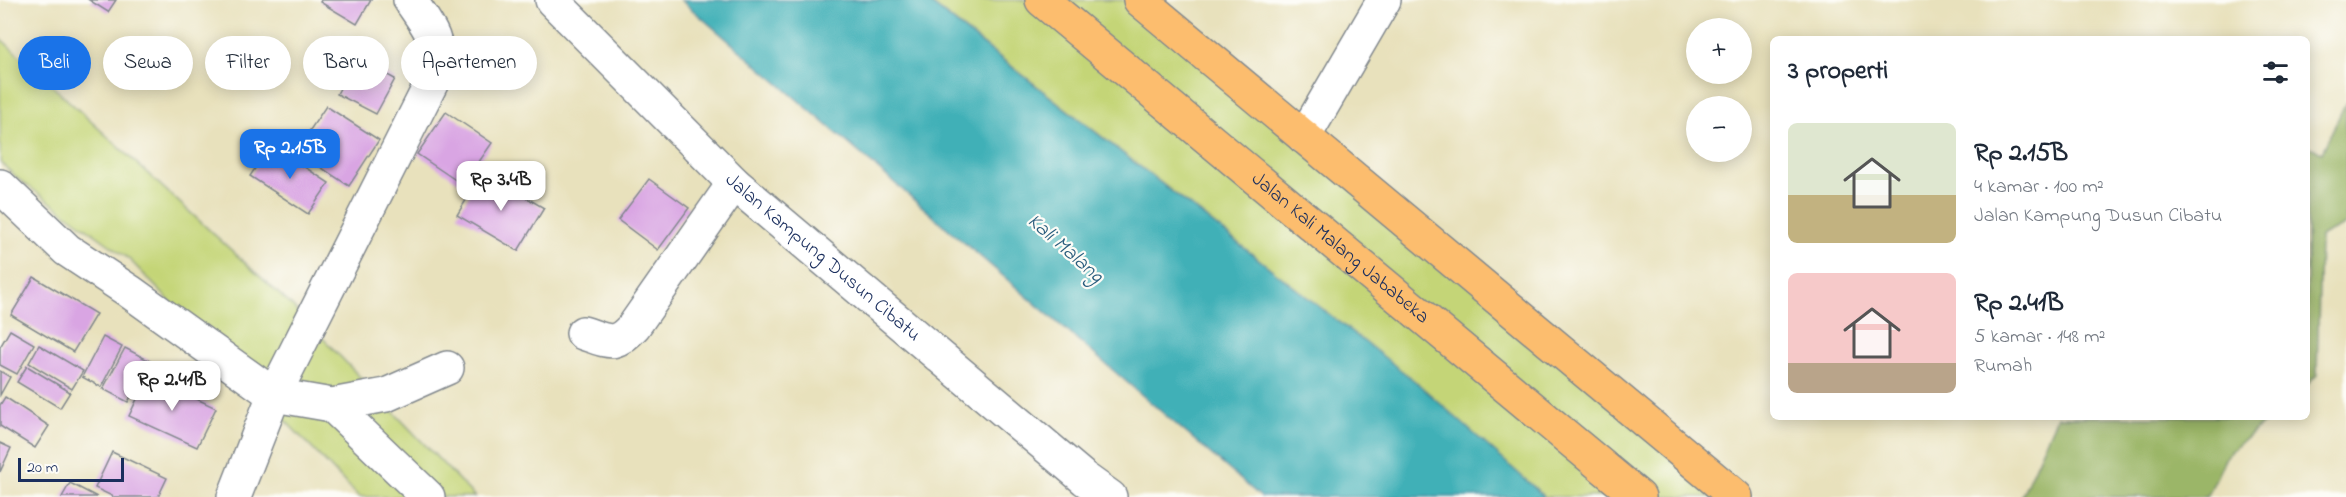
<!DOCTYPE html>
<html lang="id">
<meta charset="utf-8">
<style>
:root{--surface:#fff;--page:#f2f2f3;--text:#1f2937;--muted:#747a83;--accent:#1a73e8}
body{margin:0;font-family:"Indie Flower",sans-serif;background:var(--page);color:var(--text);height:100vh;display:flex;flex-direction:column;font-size:22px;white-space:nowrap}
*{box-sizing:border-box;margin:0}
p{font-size:20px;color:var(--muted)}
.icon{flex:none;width:33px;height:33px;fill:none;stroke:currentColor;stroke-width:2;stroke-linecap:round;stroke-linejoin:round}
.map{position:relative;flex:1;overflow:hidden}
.sheet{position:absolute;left:1770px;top:36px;width:540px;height:384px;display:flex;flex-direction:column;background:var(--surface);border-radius:9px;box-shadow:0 3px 15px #0003}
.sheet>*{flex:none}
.hud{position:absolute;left:18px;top:36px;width:570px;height:54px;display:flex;gap:12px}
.controls{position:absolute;left:1686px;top:18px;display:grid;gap:12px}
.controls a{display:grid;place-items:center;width:66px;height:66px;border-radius:50%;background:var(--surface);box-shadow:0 3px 15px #0003;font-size:30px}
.scale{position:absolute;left:18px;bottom:15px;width:106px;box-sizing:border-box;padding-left:6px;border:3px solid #1b2f5e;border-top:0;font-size:16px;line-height:21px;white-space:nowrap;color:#1b2f5e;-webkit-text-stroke:4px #fdfcf7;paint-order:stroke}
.price{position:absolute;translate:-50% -51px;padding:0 14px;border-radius:12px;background:#fff;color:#222;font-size:20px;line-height:39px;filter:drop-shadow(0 2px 3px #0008)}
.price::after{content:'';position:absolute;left:50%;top:36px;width:18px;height:14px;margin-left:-9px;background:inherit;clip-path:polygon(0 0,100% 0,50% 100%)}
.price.current{background:var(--accent);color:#fff}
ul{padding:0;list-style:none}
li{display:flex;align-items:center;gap:18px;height:150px;padding:0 18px}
li span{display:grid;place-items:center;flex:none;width:168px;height:120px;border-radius:9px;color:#555}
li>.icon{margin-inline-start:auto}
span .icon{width:72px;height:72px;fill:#fffc;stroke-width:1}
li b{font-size:26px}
h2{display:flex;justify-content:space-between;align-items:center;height:72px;padding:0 18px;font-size:26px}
.pill{padding:0 21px;border-radius:27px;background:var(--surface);box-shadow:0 3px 15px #0003;font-size:21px;line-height:54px}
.pill.current{background:var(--accent);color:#fff}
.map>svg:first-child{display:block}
</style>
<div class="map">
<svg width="2346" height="497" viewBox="0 0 2346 497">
<rect width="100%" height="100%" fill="#fdfcf7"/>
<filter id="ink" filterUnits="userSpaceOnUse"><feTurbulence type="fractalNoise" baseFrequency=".0167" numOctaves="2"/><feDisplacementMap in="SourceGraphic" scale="12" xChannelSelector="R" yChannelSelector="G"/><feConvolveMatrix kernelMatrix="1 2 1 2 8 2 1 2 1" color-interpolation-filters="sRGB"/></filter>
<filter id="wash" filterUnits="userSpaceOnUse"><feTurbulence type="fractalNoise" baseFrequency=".008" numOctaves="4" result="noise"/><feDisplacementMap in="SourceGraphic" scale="24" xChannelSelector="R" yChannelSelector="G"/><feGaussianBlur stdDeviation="1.35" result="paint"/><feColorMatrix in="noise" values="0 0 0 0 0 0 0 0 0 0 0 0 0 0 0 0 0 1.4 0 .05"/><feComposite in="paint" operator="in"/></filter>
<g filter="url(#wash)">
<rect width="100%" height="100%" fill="#e8e1bc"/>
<g fill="#c4d577" stroke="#70826a" stroke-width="1.5">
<polygon points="927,0 1140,0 1736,497 1545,497 1416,382"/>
<polygon points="0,38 290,304 475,497 359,497 129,259 17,178 0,162"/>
</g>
<g fill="#9bb668" stroke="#5b7263" stroke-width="1.5">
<polygon points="2346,102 2346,224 2320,237 2317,375 2307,385 2307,146 2322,152"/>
<polygon points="2057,417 2270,417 2227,455 2207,497 2021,497"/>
</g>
<polygon fill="#3fb0b7" stroke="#2d708a" stroke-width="1.5" points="681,0 926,0 1416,382 1545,497 1261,497"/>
<g id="blocks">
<g fill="#d9a5e3">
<polygon points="89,0 116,0 108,12"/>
<polygon points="321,0 371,0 357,24 320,2"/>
<polygon points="356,58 395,79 376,114 337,94"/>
<polygon points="326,106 379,140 349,186 296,151"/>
<polygon points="446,112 492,143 463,185 417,154"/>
<polygon points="271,145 329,183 308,214 250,176"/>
<polygon points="483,172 544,208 518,251 457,215"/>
<polygon points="649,179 689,208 658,250 618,220"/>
<polygon points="34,277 96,314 73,352 11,315"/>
<polygon points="10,330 34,344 17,374 0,365 0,347"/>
<polygon points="103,337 122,347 101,387 82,377"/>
<polygon points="39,345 83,371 72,389 29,363"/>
<polygon points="125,348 150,361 128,402 103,389"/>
<polygon points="27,366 70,392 60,408 17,382"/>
<polygon points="0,371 10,377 0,395"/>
<polygon points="148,376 216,408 197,447 129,416"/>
<polygon points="5,397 49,426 35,448 0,426 0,405"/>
<polygon points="0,443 11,448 0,472"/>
<polygon points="112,452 167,478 158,497 114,497 95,488"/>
<polygon points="70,483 97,497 62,497"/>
</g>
</g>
</g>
<g filter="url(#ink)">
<use href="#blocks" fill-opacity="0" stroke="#82888d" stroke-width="1.5"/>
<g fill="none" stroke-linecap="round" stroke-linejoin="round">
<defs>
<g id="minor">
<path id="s1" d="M552,0L734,183L1085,479L1110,497"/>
<polyline points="1304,137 1384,0"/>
<polyline points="0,186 67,250 129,291 274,395 332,405 386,395 447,368"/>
<path d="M583,333C609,341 614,348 634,326L734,183"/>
<polyline points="332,405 428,497"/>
<path d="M234,497L274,395L437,72C439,37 429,28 410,0"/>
</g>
<g id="major">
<path id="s2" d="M1042,0L1639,497"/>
<polyline points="1140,0 1736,497"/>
</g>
</defs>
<use href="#minor" stroke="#82888d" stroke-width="36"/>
<use href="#major" stroke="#82888d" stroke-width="36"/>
<use href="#minor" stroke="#fff" stroke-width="33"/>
<use href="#major" stroke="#fcbd6e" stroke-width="33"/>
</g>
</g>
<g text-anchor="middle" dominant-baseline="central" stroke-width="4.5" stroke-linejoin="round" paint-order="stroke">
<g font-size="20" fill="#1b2f5e" stroke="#fdfcf7">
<text stroke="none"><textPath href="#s2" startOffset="388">Jalan Kali Malang Jababeka</textPath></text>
<text stroke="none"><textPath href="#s1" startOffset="374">Jalan Kampung Dusun Cibatu</textPath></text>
</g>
<g font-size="21" font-style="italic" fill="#285c7d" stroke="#fdfcf7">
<text transform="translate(1065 249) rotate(41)">Kali Malang</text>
</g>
</g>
</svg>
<div class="controls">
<a>+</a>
<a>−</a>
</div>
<div class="scale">20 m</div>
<b class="price current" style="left:290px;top:180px">Rp 2.15B</b>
<b class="price" style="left:501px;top:212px">Rp 3.4B</b>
<b class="price" style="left:172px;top:412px">Rp 2.41B</b>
<div class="hud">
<a class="pill current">Beli</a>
<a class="pill">Sewa</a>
<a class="pill">Filter</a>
<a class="pill">Baru</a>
<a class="pill">Apartemen</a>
</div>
<section class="sheet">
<h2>3 properti<svg class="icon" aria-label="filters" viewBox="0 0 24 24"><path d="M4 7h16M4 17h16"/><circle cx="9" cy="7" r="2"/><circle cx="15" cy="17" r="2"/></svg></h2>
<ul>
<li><span style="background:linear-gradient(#dfe7d0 60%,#c2b280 0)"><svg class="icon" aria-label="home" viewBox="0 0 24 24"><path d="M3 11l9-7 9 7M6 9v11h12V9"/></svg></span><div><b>Rp 2.15B</b><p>4 kamar · 100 m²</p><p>Jalan Kampung Dusun Cibatu</p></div></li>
<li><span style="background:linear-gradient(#f6c9c9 75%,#b9a48a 0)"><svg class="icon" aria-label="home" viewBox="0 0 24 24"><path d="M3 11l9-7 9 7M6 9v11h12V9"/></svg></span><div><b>Rp 2.41B</b><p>5 kamar · 148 m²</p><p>Rumah</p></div></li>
</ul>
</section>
</div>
